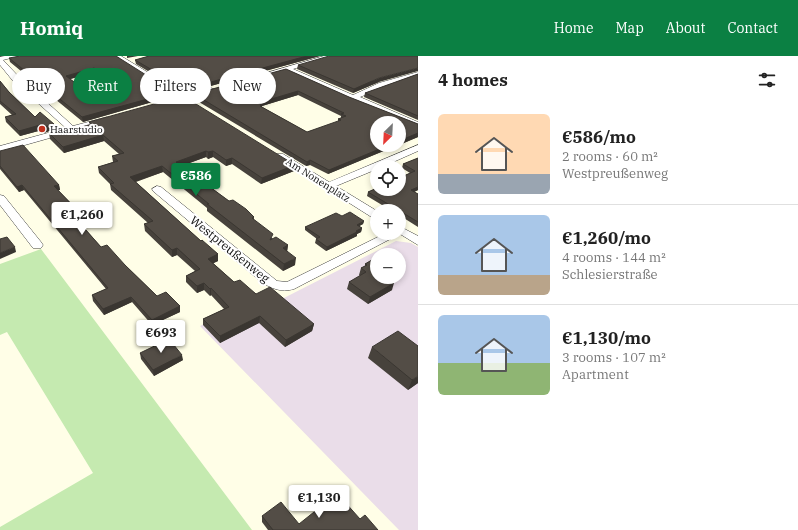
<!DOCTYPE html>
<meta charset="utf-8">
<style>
:root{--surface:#fff;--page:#f2f2f2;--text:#222;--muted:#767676;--line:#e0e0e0;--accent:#0b8043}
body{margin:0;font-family:"IBM Plex Serif",serif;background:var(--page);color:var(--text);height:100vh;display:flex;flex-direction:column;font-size:15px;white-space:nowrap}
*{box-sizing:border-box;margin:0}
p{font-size:13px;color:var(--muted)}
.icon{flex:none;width:22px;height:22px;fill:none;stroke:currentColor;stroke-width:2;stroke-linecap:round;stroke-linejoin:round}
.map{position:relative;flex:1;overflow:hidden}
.panel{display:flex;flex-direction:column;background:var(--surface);width:380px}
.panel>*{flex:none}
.banner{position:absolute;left:12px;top:12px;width:346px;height:36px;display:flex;gap:8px}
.needle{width:26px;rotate:204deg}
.fabs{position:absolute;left:370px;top:60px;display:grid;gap:8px}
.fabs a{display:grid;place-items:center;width:36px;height:36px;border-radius:50%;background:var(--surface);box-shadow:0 2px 6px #0003;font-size:20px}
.price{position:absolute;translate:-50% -34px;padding:0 9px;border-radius:4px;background:#fff;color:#222;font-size:13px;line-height:26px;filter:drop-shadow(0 1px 2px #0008)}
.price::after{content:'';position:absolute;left:50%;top:24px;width:12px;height:9px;margin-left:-6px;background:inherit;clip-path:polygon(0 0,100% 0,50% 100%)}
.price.current{background:var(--accent);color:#fff}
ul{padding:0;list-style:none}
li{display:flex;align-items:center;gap:12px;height:100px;padding:0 20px}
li+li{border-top:1px solid var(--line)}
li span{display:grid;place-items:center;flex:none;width:112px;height:80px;border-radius:6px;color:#555}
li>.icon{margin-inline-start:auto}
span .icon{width:48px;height:48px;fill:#fffc;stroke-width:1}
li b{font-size:17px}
h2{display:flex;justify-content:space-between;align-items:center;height:48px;padding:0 20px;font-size:17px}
.pill{padding:0 14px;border-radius:18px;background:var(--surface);box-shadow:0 2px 6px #0003;font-size:14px;line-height:36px}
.pill.current{background:var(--accent);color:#fff}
header{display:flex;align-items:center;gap:24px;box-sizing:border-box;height:56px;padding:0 20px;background:var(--accent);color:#fff}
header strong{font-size:19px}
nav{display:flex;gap:22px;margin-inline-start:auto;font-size:14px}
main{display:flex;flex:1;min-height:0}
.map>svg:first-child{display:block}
</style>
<header>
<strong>Homiq</strong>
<nav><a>Home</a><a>Map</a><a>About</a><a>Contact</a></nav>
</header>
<main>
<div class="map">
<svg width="418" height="474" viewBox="0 0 418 474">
<rect width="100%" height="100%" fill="#fffee7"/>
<path fill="#eadde9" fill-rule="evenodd" d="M396,185L411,187L418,191V474H399L200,270L269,236L280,244ZM377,199H399V221H377Z"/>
<polygon fill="#c5eab0" points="41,193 252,474 0,474 0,471 93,417 7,276 0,279 0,208"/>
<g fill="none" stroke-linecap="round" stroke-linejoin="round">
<defs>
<g id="minor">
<polygon points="5,0 19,0 3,4 19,21 73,70 107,61 111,63 110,65 0,96 0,90 66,72 13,25 0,9 0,1"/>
<polygon points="113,0 121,0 185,39 211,32 215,34 190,42 192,44 191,46 183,44 168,48 165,48 165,44 178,41"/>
<polygon points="324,0 335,0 293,13 353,39 379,27 418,16 418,20 385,31 360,41 418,66 418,72 349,44 286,15 270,19 266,17"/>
<polygon points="418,89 418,95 382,111 377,111 377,113 336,130 377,155 377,163 373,162 275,100 277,98 283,98 329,126"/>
<path d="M157,130L161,131L277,225L287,226L386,177H399V170L418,180V189L400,178L294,233C281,237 270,232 260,225L153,135L152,133Z"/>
<polygon points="0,139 4,140 41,186 43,189 41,192 33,192 0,149"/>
</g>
</defs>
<use href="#minor" stroke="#3d3d3d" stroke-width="1"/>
<use href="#minor" fill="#fff" fill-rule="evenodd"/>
</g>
<g fill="#47423c" fill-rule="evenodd">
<path d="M116,0L173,40L83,66L10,6L9,2ZM95,16L125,36L97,43L70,23Z"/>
<polygon points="149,0 320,0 185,37 136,8 135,4"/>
<polygon points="298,9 379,26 353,37 297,13"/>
<path d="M286,13L349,41L418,68V81L399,89V67L377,89H398L328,118L310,109L306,110L194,43V38ZM298,39L341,60V62L338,63V66L307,76L262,51V50Z"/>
<polygon points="418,18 418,64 364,41 365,37"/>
<polygon points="0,25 9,36 35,61 54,68 55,73 44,77 42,74 20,80 6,66 5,61 12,59 0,48"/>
<polygon points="89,66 295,109 294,115 261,128 232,108 226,110 213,101 208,103 206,101 181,110 229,145 254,161 254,164 273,183 288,189 287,195 295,209 283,215 207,155 207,152 163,116 136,126 201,185 218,198 218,205 213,207 234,226 314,268 312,275 285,291 259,267 220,287 203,269 203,263 224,253 211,239 210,240 204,234 197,237 186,226 186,220 195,215 177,199 172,201 145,175 144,168 148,167 111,134 110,128 99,117 98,111 113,106 112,100 119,98 104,85 64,97 50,83 49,77 64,76 90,69"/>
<polygon points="0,95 59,129 60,134 58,134 84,161 85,167 81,168 101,191 125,209 157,240 180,250 180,256 152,269 132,246 104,259 93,245 92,239 106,233 24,134 19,136 0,113"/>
<polygon points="418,102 418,134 414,136 418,138 418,171 399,159 399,155 392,155 367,140 368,136 410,117 402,112 403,108"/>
<polygon points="342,160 364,165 363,168 359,170 362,172 361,176 357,178 357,180 326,195 315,187 316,183 317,183 305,174 305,171"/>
<polygon points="377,201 377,221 396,221 390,224 392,234 368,248 347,233 349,226 360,220 359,219 361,212 365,210 365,208"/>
<polygon points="372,291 418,327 408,334 368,302"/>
<polygon points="140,297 183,304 154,320 141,303"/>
<polygon points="335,452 360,463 378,474 268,474 262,466 262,460 299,468"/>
</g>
<g fill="#3a3631">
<polygon points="127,0 138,0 127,2"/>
<polygon points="307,0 320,0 185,37 185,33"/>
<polygon points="94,12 95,16 67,24 66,20"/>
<polygon points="418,12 418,15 379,26 353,37 354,33 379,22"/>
<polygon points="298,35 298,39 262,50 262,53 258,47"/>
<polygon points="173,36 173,40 83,66 82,61"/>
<polygon points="54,68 55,73 44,77 43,71"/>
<polygon points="40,69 42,74 20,80 19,75"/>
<polygon points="418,77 418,81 399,89 399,85"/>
<polygon points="103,79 104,85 64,97 63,91"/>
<polygon points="389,89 398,89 328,118 329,114"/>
<polygon points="206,95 206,101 176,112 176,106"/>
<polygon points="213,95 213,101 208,103 208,96"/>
<polygon points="232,102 232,108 226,110 226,104"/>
<polygon points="310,104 310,109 306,110 307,106"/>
<polygon points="295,109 294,115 261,128 262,122"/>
<polygon points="162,110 163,116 131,127 130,121"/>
<polygon points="22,129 24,134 19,136 17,131"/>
<polygon points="59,129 60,134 55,135 54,130"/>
<polygon points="418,131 418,134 410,138 411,134"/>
<polygon points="84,161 85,167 78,169 77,164"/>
<polygon points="364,165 363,168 356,172 357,169"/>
<polygon points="362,172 361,176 357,178 357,180 326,195 327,191"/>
<polygon points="288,189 287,196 283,192"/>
<polygon points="15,191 16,196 0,203 0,197"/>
<polygon points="177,192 177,199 172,201 172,194"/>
<polygon points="218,198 218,205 208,210 208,203"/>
<polygon points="296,202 295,209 283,215 284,208"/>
<polygon points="386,221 396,221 384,228"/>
<polygon points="204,227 204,234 197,237 197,230"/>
<polygon points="394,227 392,234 368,248 370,241"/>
<polygon points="211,232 211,239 210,240 210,233"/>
<polygon points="131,241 132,246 104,259 103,253"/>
<polygon points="180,250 180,256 152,269 152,264"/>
<polygon points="260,260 259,267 220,287 220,280"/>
<polygon points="314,268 312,275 285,291 286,284"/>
<polygon points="182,299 183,304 154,320 153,314"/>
<polygon points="418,320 418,327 408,334 412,324"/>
</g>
<g fill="#534d46" stroke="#3a3631" fill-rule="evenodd">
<path d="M20,0H116L173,36L82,61L9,2ZM94,12L129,35L97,43L66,20Z"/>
<polygon points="149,0 307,0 185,33 135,4"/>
<polygon points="329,0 418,0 418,12 379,22 354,33 298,9"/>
<path d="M286,13L349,41L418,68V77L399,85V67H377V89H389L329,114L310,104L307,106L194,38ZM298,35L344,57L341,58L346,60L338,63L341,64L307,76L260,50L262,49L258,47Z"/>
<polygon points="418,18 418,60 365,37"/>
<polygon points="0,25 9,36 35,61 40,56 54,68 43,71 40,69 19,75 5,61 16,58 0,45"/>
<polygon points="183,40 295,109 262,122 232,102 226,104 213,95 208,96 206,95 176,106 229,145 233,144 246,153 254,161 252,162 273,178 270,184 276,181 288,189 283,192 296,202 284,208 207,148 209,148 162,110 130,121 201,185 202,184 218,198 208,203 234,226 240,224 256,238 270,231 314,268 286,284 260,260 220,280 203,263 229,251 211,232 210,233 204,227 197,230 186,220 200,213 177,192 172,194 144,168 153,165 110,128 114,127 98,111 118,105 112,100 124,97 103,79 63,91 49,77 62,74 64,76 92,68 89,66"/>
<polygon points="23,89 59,129 54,130 84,161 77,164 101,191 107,189 125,209 157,240 166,236 180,250 152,264 131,241 103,253 92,239 108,232 22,129 17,131 0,110 0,95"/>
<polygon points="418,102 418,131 411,134 418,138 418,166 368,136 377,132 377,133 399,133 399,122 415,115 403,108"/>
<polygon points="350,156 364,165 357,169 362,172 356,175 357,176 327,191 316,183 320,181 305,171 336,157 342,160"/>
<polygon points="7,181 15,191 0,197 0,183"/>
<polygon points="377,201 377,221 386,221 394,227 370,241 349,226 366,216 361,212 367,209 365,208"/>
<polygon points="398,275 418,290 418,320 412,324 372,291"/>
<polygon points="169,283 182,299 153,314 140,297"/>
<polygon points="329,444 335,452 344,445 360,463 365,459 378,474 273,474 262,460 281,446 299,468"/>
</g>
<circle fill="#bf301d" stroke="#fff" stroke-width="1.5" cx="42" cy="73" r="4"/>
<g text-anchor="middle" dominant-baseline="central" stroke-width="4" stroke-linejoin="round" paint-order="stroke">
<g font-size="10" fill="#0a0a0a" stroke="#fff" text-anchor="start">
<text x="50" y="73">Haarstudio</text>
</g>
<g font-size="10" fill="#0a0a0a" stroke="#fff">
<text transform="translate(318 124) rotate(32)">Am Nonenplatz</text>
</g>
<g font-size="12" fill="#0a0a0a" stroke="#fff">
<text transform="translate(230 193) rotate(39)">Westpreußenweg</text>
</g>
</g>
</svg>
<div class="fabs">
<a><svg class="needle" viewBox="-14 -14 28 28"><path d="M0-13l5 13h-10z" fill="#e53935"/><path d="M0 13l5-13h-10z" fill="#767676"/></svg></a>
<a><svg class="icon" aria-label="locate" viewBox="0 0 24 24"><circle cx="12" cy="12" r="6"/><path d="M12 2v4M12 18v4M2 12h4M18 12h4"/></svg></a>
<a>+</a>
<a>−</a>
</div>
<b class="price current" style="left:196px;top:141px">€586</b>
<b class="price" style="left:82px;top:180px">€1,260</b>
<b class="price" style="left:161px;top:298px">€693</b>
<b class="price" style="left:319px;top:463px">€1,130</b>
<div class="banner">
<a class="pill">Buy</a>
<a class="pill current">Rent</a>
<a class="pill">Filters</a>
<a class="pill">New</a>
</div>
</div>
<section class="panel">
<h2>4 homes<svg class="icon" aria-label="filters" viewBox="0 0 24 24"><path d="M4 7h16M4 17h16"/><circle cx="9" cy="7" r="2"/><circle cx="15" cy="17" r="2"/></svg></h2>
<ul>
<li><span style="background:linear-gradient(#ffd9b3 75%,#9aa5b1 0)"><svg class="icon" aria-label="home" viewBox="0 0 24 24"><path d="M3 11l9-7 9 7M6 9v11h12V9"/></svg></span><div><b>€586/mo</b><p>2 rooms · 60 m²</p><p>Westpreußenweg</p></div></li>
<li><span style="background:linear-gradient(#a9c7e8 75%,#b9a48a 0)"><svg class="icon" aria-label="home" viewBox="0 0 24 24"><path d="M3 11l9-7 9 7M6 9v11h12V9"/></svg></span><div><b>€1,260/mo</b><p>4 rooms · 144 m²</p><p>Schlesierstraße</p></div></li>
<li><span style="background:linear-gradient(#a9c7e8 60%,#8fb573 0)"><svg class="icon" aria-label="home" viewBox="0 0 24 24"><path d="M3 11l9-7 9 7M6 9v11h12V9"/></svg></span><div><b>€1,130/mo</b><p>3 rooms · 107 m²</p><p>Apartment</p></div></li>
</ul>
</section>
</main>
